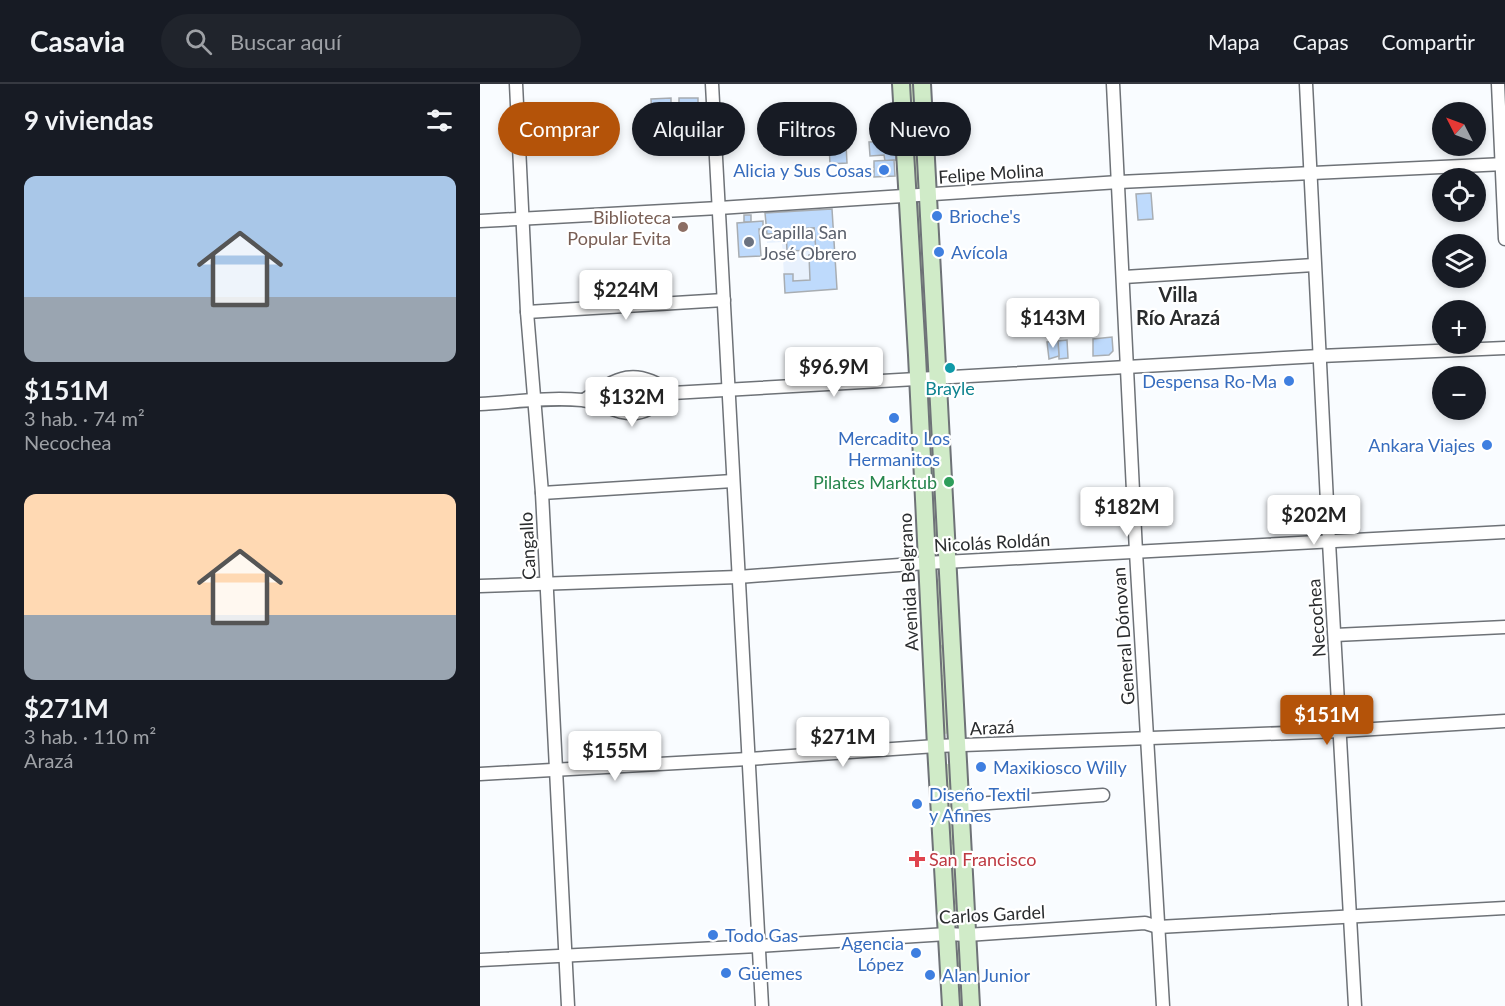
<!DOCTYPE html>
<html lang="es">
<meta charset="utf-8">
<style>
:root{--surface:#171b24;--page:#20242c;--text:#f1f3f6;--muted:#9ea1a6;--line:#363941;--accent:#b45309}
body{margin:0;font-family:Lato,sans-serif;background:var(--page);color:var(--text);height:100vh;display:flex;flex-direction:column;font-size:22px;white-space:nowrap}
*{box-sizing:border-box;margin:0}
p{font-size:20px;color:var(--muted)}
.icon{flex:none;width:33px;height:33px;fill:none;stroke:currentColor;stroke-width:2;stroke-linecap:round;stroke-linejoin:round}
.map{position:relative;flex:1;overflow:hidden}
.panel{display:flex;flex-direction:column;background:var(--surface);width:480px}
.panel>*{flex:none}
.hud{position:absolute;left:18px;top:18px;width:570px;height:54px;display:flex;gap:12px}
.needle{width:39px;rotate:312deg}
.tools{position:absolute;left:952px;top:18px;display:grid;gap:12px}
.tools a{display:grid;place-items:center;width:54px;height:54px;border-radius:50%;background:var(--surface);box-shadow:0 3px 9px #0003;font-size:30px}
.price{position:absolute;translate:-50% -51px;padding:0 14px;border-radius:6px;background:#fff;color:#222;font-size:20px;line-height:39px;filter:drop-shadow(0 2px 3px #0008)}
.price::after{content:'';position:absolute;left:50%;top:36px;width:18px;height:14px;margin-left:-9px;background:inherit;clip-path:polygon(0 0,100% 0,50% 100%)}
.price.current{background:var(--accent);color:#fff}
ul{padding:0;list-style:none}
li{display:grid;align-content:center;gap:12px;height:318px;padding:0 24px}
li span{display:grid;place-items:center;height:186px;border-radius:12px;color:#555}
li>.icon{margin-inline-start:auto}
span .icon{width:108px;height:108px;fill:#fffc;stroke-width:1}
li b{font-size:26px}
h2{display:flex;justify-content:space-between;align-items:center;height:72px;padding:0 24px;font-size:26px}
.chip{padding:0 21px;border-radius:27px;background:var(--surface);box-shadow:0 3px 9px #0003;font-size:21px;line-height:54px}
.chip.current{background:var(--accent);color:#fff}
header{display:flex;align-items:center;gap:36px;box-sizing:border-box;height:84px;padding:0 30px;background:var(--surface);border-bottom:2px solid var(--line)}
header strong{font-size:28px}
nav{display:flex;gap:33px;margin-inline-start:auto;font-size:21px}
.search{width:420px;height:54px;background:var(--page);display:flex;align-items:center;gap:15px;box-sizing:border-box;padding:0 21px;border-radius:33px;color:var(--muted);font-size:22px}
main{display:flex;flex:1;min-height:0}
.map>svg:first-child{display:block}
</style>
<header>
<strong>Casavia</strong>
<div class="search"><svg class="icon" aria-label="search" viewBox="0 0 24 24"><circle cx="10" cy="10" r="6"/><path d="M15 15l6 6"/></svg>Buscar aquí</div>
<nav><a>Mapa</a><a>Capas</a><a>Compartir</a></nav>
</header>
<main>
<section class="panel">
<h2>9 viviendas<svg class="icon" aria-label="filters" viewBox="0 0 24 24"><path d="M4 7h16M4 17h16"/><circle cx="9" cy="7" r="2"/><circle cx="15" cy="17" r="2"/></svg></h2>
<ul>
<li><span style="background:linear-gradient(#a9c7e8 65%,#9aa5b1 0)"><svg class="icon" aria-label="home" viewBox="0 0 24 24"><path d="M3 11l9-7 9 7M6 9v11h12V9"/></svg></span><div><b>$151M</b><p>3 hab. · 74 m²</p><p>Necochea</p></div></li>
<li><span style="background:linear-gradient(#ffd9b3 65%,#9aa5b1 0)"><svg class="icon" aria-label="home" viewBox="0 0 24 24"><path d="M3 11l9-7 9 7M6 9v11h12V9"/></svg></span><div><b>$271M</b><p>3 hab. · 110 m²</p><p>Arazá</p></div></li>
</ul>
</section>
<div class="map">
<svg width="1025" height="922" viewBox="0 0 1025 922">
<defs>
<pattern id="grass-tufts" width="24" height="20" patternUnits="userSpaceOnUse" patternTransform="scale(1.5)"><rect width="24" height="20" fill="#cfe4c2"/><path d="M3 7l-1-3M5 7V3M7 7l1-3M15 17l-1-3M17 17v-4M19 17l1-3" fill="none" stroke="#b2c4a7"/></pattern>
</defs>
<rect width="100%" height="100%" fill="#f9fcff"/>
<polygon fill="#e8f1fd" points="352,125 357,205 305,209 302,158 287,159 285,129"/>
<g fill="url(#grass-tufts)">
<polygon points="426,0 434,0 442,104 433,105"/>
<polygon points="442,121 451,286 442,286 433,122"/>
<polygon points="443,303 450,303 459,467 453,468"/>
<polygon points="464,494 472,649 464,650 455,495"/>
<polygon points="464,680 471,680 480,844 473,845"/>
<polygon points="475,866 483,866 486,922 478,922"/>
</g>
<path fill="#cfe4c2" d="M147,298L172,302L181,307C172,322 151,329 134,322C130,321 125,316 122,314L127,306Z"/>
<g fill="#bedafc" stroke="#a8adb2" stroke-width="1.5">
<polygon points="191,14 191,20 199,19 199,14 218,14 218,29 200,30 200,24 191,24 191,31 172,31 171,15"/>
<polygon points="415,57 416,76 405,77 404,71 390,72 389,58"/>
<polygon points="366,60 367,79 350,80 349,61"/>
<polygon points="414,76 415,92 394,93 394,77"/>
<polygon points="671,109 673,135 658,136 656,110"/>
<polygon points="352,125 357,205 305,209 304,190 313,190 313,197 330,196 329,171 336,170 334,144 306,146 306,149 287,150 285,129"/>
<rect x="264" y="131" width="7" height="7"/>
<polygon points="283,137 283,145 279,145 281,172 259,173 257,139"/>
<polygon points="334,144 336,166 307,167 306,146"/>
<polygon points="632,253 633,267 629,271 613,272 613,255"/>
<polygon points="587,256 588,274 579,275 578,257"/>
<polygon points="578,257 579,272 569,275 567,258"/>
</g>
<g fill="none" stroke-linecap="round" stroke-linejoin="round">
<defs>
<g id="minor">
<polyline points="36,0 47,228 62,409 88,922"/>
<polyline points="232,0 282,922"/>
<polyline points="633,0 656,468 683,922"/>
<polyline points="826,0 849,458 875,922"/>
<polyline points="1018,0 1025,155"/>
<polyline points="0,137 239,124 639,98 1025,80"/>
<polyline points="644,193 834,181"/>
<polyline points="47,228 244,216"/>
<path d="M104,316C138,293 155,282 192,309"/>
<path d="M0,320C34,318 68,313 102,316C120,318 138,331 156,329C170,327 181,318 192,309L840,272L1025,264"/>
<polyline points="62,409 253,397"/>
<polyline points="0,502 258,493 446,479 1025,448"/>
<polyline points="855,551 1025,543"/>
<polyline points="0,690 268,675 456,662 861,647 1025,637"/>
<polyline points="480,721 623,711"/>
<polyline points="0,876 278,862 467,850 487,851 665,839 678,843 1025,824"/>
</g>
<g id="secondary">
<polyline points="421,0 437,271 456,662 471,922"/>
<polyline points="442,0 491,922"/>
</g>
</defs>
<use href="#minor" stroke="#6e7277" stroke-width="15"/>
<use href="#secondary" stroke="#6e7277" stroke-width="20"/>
<use href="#minor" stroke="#fff" stroke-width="12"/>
<use href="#secondary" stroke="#d0ebc8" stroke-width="16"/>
</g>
<g fill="#3f7fe0" stroke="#fff" stroke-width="2">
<circle cx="404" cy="86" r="6"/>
<circle cx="457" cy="132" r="6"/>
<circle cx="459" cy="168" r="6"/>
<circle cx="809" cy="297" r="6"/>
<circle cx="414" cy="334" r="6"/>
<circle cx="1007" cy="361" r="6"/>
<circle cx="501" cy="683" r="6"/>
<circle cx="437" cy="720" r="6"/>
<circle cx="233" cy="851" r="6"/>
<circle cx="436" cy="869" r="6"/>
<circle cx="246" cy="889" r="6"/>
<circle cx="450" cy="891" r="6"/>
</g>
<circle fill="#8d6e63" stroke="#fff" stroke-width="2" cx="203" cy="143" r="6"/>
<circle fill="#6b7280" stroke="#fff" stroke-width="2" cx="269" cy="158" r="6"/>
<circle fill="#0f9aa8" stroke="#fff" stroke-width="2" cx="470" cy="284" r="6"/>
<circle fill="#2e9e5b" stroke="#fff" stroke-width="2" cx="469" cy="398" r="6"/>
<path fill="#e0444e" stroke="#fff" stroke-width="2" d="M434 766h6v6h6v6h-6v6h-6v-6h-6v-6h6z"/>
<g text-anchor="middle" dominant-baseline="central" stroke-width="4.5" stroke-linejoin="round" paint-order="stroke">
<g font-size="18" fill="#366cbe" stroke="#fff" text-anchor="start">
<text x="392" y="86" text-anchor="end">Alicia y Sus Cosas</text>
<text x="469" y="132">Brioche's</text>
<text x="471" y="168">Avícola</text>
<text x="797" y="297" text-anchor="end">Despensa Ro-Ma</text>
<text x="414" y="354" text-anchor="middle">Mercadito Los<tspan x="414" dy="21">Hermanitos</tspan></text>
<text x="995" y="361" text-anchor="end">Ankara Viajes</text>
<text x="513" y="683">Maxikiosco Willy</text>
<text x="449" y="710">Diseño Textil<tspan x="449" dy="21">y Afines</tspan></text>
<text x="245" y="851">Todo Gas</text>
<text x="424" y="859" text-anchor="end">Agencia<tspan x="424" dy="21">López</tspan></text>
<text x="258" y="889">Güemes</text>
<text x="462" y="891">Alan Junior</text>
</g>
<g font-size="18" fill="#2a2c2e" stroke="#fff">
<text transform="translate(511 89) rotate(-4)">Felipe Molina</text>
<text transform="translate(512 458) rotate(-3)">Nicolás Roldán</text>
<text transform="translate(47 462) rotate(-93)">Cangallo</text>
<text transform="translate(428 498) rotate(-93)">Avenida Belgrano</text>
<text transform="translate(836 534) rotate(-94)">Necochea</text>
<text transform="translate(643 552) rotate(-94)">General Dónovan</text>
<text transform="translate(512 643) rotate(-3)">Arazá</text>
<text transform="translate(512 830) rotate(-3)">Carlos Gardel</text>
</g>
<g font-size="18" fill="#785e54" stroke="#fff" text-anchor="end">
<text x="191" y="133">Biblioteca<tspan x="191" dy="21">Popular Evita</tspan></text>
</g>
<g font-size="18" fill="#5b616d" stroke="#fff" text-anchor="start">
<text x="281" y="148">Capilla San<tspan x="281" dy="21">José Obrero</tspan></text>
</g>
<g font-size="18" fill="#0d838f" stroke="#fff">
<text x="470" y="304">Brayle</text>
</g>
<g font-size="18" fill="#27864d" stroke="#fff" text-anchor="end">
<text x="457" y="398">Pilates Marktub</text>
</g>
<g font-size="18" fill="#be3a42" stroke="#fff" text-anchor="start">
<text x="449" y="775">San Francisco</text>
</g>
<g font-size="20" font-weight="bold" fill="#2a2c2e" stroke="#fff">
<text x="698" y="210">Villa<tspan x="698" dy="23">Río Arazá</tspan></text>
</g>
</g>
</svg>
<div class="tools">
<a><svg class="needle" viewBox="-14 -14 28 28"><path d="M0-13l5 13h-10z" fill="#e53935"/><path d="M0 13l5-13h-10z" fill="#9ea1a6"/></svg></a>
<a><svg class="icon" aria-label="locate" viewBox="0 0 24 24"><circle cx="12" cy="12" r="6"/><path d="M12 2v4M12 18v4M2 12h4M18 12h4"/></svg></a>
<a><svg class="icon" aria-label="layers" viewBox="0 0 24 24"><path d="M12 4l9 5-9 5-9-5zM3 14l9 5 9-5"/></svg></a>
<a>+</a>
<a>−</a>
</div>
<b class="price" style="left:146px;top:237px">$224M</b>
<b class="price" style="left:573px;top:265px">$143M</b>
<b class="price" style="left:354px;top:314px">$96.9M</b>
<b class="price" style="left:152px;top:344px">$132M</b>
<b class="price" style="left:647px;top:454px">$182M</b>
<b class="price" style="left:834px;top:462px">$202M</b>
<b class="price current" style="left:847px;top:662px">$151M</b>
<b class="price" style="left:363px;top:684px">$271M</b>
<b class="price" style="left:135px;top:698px">$155M</b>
<div class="hud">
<a class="chip current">Comprar</a>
<a class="chip">Alquilar</a>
<a class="chip">Filtros</a>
<a class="chip">Nuevo</a>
</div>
</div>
</main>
